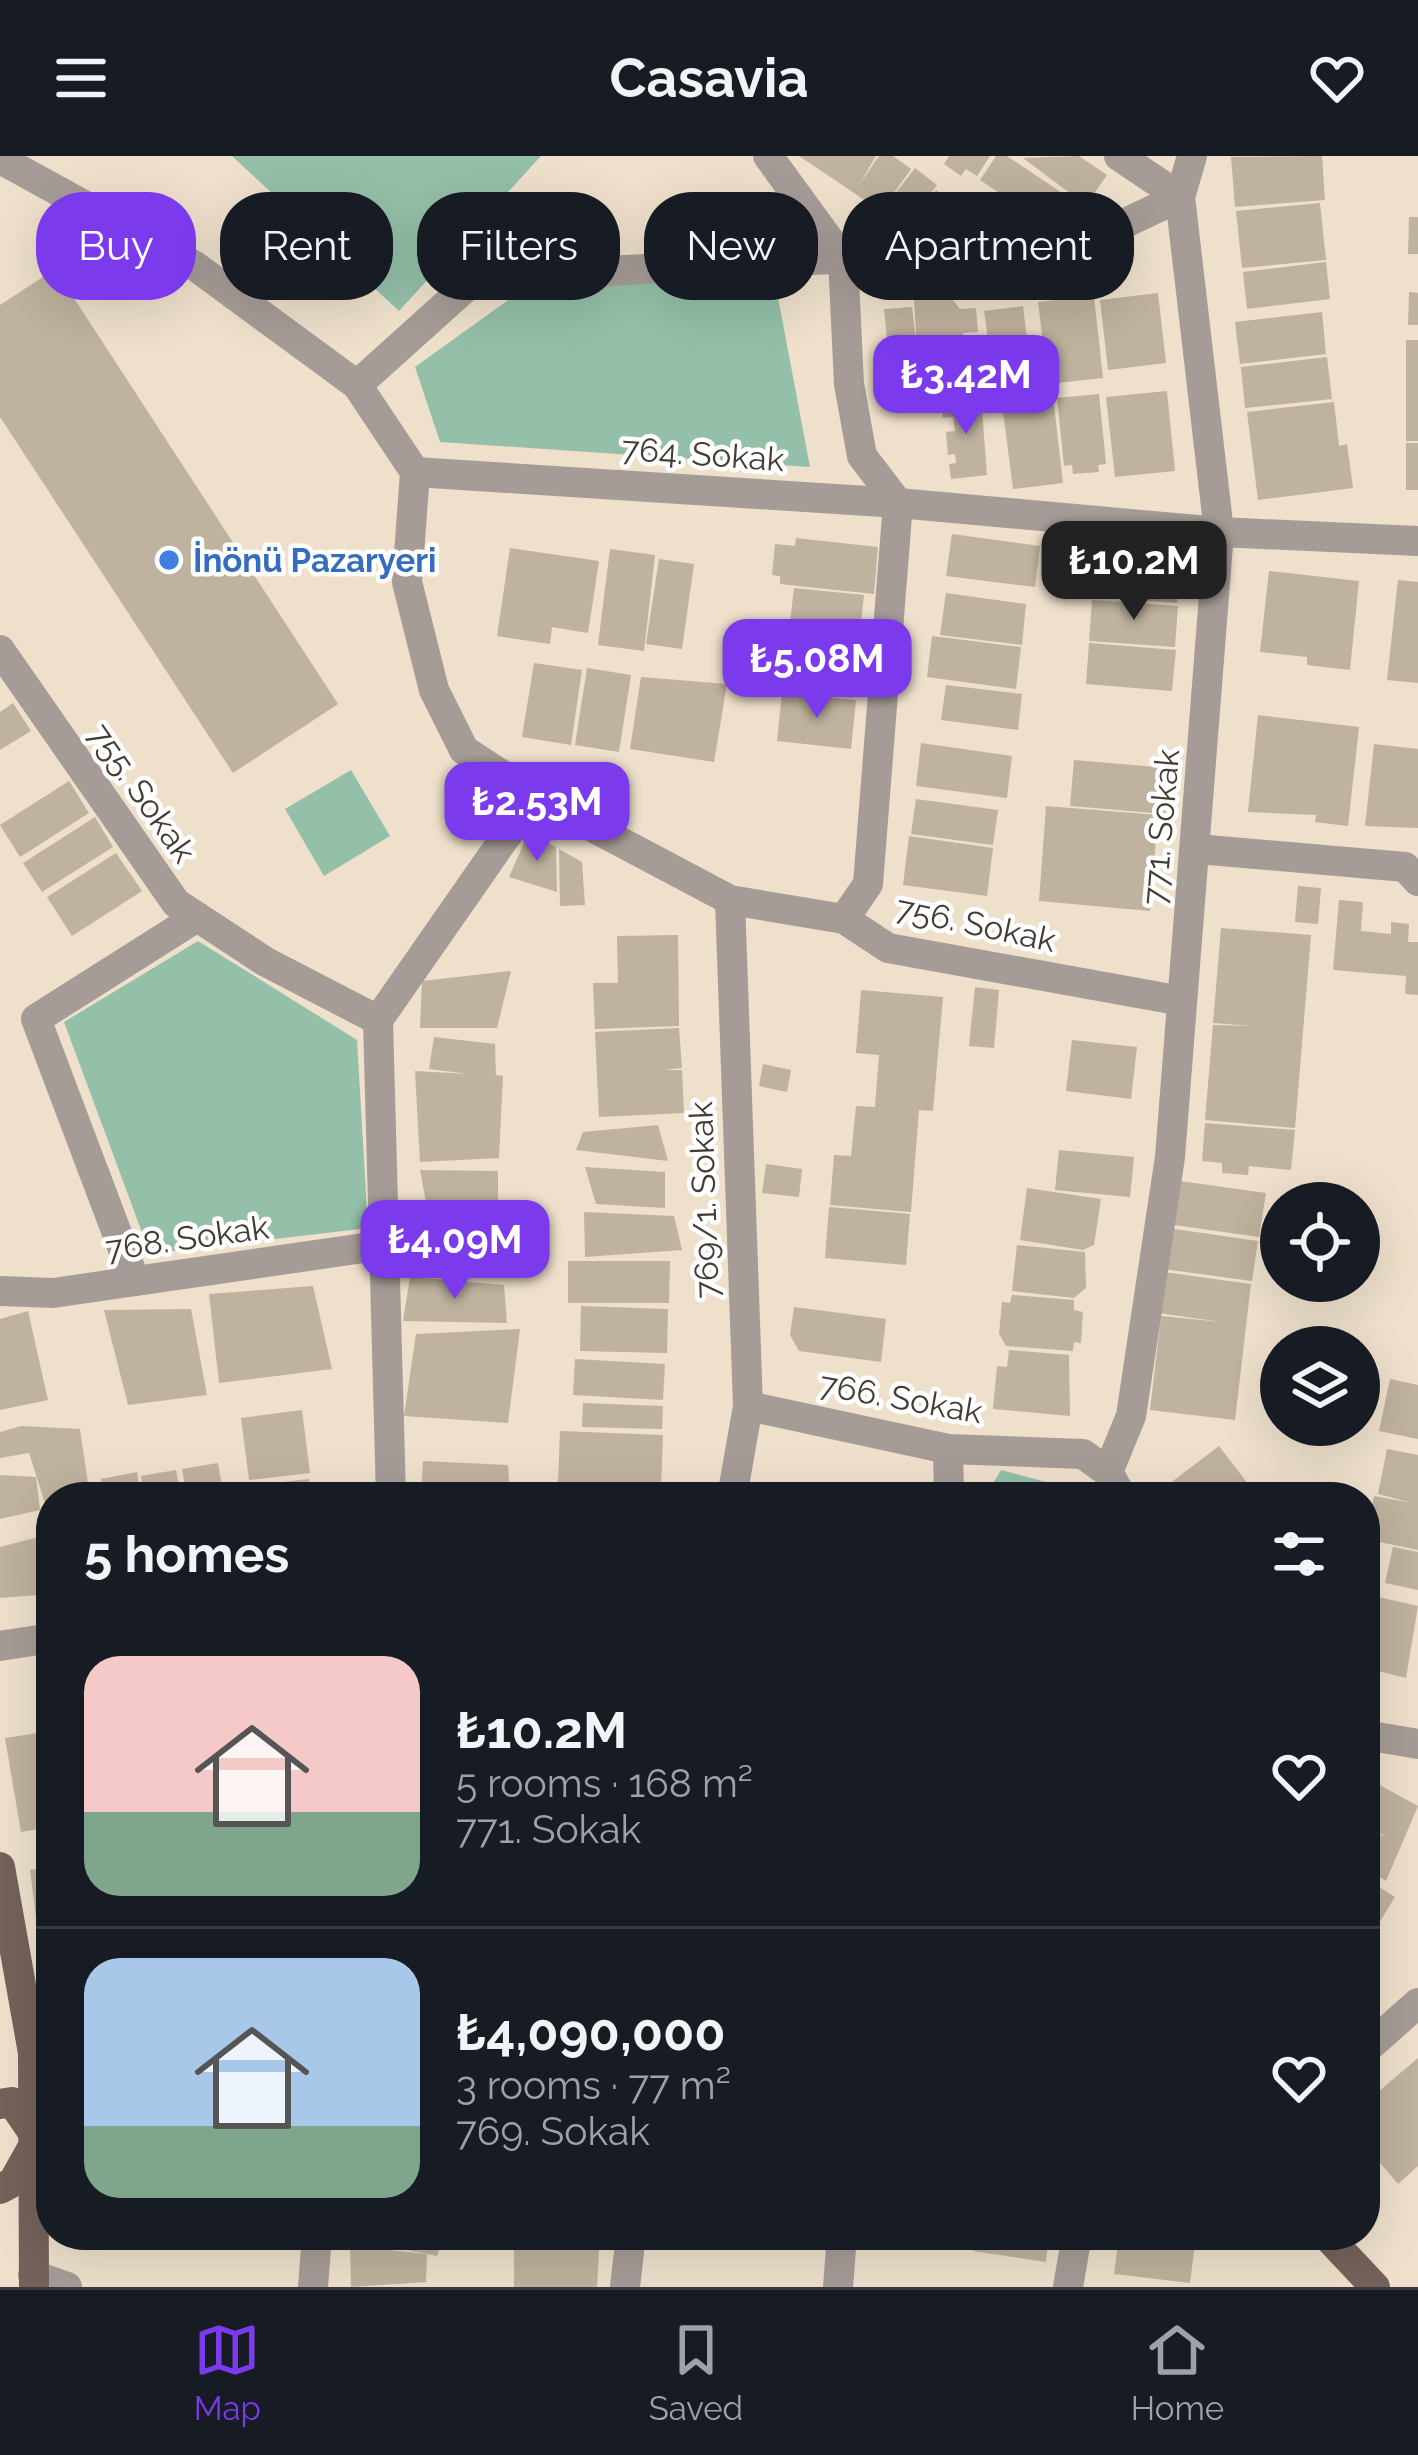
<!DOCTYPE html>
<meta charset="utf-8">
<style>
:root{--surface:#171b24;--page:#242831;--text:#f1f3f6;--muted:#9ea1a6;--line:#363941;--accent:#7c3aed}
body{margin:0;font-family:Raleway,sans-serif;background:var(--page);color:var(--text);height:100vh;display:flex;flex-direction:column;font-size:45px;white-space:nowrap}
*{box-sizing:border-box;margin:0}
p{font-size:39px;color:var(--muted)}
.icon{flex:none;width:66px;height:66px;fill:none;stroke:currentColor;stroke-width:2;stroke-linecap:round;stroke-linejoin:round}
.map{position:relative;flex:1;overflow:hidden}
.details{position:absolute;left:36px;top:1326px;width:1344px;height:768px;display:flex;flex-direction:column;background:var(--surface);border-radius:48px;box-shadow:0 12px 48px #0002}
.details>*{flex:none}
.hud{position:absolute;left:36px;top:36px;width:1347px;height:108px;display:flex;gap:24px}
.buttons{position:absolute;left:1260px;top:1026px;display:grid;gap:24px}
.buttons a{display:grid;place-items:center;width:120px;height:120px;border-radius:50%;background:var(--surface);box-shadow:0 12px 48px #0002;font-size:60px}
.price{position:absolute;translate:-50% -102px;padding:0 27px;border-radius:24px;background:var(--accent);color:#fff;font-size:39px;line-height:78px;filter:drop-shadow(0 3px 6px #0008)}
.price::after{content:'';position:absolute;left:50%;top:72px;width:36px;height:27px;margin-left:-18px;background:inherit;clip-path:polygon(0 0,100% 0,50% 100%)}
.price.on{background:#222;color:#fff}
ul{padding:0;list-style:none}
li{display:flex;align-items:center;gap:36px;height:300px;padding:0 48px}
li+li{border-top:3px solid var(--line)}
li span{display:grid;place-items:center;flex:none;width:336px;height:240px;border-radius:36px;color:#555}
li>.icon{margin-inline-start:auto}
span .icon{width:144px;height:144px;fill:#fffc;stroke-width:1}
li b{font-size:51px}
h2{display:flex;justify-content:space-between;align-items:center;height:144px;padding:0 48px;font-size:51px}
.chip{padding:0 42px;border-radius:48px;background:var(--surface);box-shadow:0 12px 48px #0002;font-size:42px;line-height:108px}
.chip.on{background:var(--accent);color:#fff}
header{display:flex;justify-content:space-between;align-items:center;height:156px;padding:0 48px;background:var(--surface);font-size:54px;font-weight:700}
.tabs{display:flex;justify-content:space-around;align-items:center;height:168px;border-top:3px solid var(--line);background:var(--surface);font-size:33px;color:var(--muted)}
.tabs a{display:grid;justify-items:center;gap:6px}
.tabs .on{color:var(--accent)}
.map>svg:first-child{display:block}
</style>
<header><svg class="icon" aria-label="menu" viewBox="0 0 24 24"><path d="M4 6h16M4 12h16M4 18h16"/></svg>Casavia<svg class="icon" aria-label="heart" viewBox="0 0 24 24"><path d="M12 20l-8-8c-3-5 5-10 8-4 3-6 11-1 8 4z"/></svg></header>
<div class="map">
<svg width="1418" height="2131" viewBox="0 0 1418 2131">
<rect width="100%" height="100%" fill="#eee0cb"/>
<g fill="#94bfa8">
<polygon points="232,0 541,0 399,155"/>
<polygon points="774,120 810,311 440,286 415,211 522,134"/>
<polygon points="351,614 390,680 324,720 285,653"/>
<polygon points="198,785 357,884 368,1072 150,1098 64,866"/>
<polygon points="1001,1314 1080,1335 1083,1341 985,1341"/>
</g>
<g fill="#bfb29e">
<polygon points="799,0 876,0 859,29 879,0 893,0 911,13 881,55"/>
<polygon points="949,0 990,0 977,20 966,13 961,20 944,8"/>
<polygon points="996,0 1007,0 1071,43 1051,72 980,24"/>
<polygon points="1079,0 1107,19 1086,49 1023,2"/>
<polygon points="1322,0 1325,44 1235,51 1231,1"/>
<polygon points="915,12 937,29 910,64 888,47"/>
<polygon points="936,34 975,59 954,92 940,92 912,74"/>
<polygon points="1320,47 1326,104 1242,112 1236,55"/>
<polygon points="1409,61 1418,61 1418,98 1408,98"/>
<polygon points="1326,106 1330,143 1247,153 1243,116"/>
<polygon points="55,113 338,548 233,617 0,261 0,149"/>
<polygon points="1409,136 1418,137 1418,169 1408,169"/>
<polygon points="1158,137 1166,207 1108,214 1100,144"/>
<polygon points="1094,140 1103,222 1048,228 1038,146"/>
<polygon points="952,143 960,153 976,152 978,176 963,177 964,213 890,211 884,153 912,151 917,193 914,144"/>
<polygon points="1023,150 1031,214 993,219 984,155"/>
<polygon points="1322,156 1326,198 1240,208 1235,166"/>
<rect x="1406" y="184" width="12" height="101"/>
<polygon points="1327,201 1332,243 1245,252 1241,211"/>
<polygon points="1167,235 1175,315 1115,321 1106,241"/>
<polygon points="1099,238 1106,308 1098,309 1099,316 1073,318 1072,309 1064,310 1057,242"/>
<polygon points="981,240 987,319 951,323 949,308 956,307 955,298 948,299 946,276 955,275 953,261 943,262 940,245"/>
<polygon points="1334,246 1339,290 1347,288 1353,332 1258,344 1247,256"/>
<polygon points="1054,249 1063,327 1013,333 1003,255"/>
<rect x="1406" y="287" width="12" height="47"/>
<polygon points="952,378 1040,390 1035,431 946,420"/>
<polygon points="796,382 878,391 874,438 780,428 780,420 772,419 775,388 795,390"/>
<polygon points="510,392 599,405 588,477 552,471 550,488 497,480"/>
<polygon points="610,393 655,399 644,495 598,489"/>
<polygon points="1105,401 1181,406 1177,447 1102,441"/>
<polygon points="659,403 694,408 682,493 646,488"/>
<polygon points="1269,415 1359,425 1350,514 1307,509 1307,501 1260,496"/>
<polygon points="1398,424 1418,426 1418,527 1387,524"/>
<polygon points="794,432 864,439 853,542 782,535"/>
<polygon points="946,437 1026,448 1022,489 940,479"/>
<polygon points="1092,444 1178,450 1175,491 1089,485"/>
<polygon points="932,480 1021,491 1016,533 927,521"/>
<polygon points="1089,487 1176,494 1172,535 1086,528"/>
<polygon points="534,507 582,514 571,589 522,581"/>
<polygon points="587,512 631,519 619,596 575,589"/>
<polygon points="641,521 727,528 714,606 630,593"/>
<polygon points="946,529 1022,538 1018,574 941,564"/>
<polygon points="782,537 856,544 851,593 777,585"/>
<polygon points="13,547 31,575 0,594 0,556"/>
<polygon points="1258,559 1359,571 1348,670 1315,666 1316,659 1248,656"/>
<polygon points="921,587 1012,600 1007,642 916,630"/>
<polygon points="1374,588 1418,593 1418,672 1365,670"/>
<polygon points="1074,604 1168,612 1165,658 1070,650"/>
<polygon points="69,625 89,657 20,701 0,669"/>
<polygon points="916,643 998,654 993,689 911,678"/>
<polygon points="1046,650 1158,659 1150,755 1039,745"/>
<polygon points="95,661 113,691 42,736 23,707"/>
<polygon points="528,678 556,691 557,736 509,721"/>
<polygon points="909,680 993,692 987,740 903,729"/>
<polygon points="559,693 582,706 585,749 560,750"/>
<polygon points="116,697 142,735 72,780 47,741"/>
<polygon points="1298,730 1321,732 1318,768 1295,766"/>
<polygon points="1339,744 1363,746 1361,775 1391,778 1391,766 1409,768 1408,786 1418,786 1418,839 1405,838 1406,820 1333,814"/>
<polygon points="1221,772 1311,779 1295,972 1205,964 1213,869 1253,870 1213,867"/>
<polygon points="678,779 679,870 595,873 593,827 618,827 617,780"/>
<polygon points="511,815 497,872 420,872 422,825"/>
<polygon points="975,831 999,834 994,892 969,890"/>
<polygon points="861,834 943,841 933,955 919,954 911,1056 830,1049 834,999 851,1000 856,950 875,951 879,899 856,897"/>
<polygon points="679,872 682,912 664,914 682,914 684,957 599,961 595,876"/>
<polygon points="434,881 495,888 496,919 503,920 499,1002 420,1006 415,915 469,918 429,913"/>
<polygon points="1072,884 1137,891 1131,943 1066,935"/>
<polygon points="763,908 791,914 787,936 759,930"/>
<polygon points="1205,967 1295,974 1291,1014 1249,1010 1248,1019 1222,1017 1222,1007 1202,1005"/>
<polygon points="658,969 668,1005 576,994 583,976"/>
<polygon points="1059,994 1134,1001 1130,1041 1055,1034"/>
<polygon points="766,1008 802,1013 799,1041 762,1037"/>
<polygon points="585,1011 665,1016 665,1052 596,1048"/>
<polygon points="420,1014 498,1015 498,1047 427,1052"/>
<polygon points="1173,1024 1266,1037 1259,1081 1167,1068"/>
<polygon points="1027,1032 1101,1043 1094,1089 1083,1094 1020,1084"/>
<polygon points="829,1051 910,1058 906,1109 825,1102"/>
<polygon points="510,1053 505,1099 430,1092 438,1061"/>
<polygon points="584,1056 674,1060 682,1094 585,1101"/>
<polygon points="1168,1072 1258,1085 1252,1125 1163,1113"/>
<polygon points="1017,1089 1085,1096 1086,1132 1074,1142 1012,1135"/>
<polygon points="568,1105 670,1105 669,1147 568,1147"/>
<polygon points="1164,1116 1251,1128 1235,1264 1150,1254 1161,1160 1222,1166 1158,1157"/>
<polygon points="410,1121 504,1129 507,1167 403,1165"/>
<polygon points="313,1130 332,1213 219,1227 209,1138"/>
<polygon points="1012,1139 1074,1144 1074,1154 1083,1156 1081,1187 1074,1186 1073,1195 1006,1190 999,1178 1002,1146 1010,1147"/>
<polygon points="581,1150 668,1153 667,1197 580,1195"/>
<polygon points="794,1151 886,1163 881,1206 799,1195 790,1179"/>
<polygon points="191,1153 207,1239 128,1249 104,1154"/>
<polygon points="28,1155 48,1244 0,1254 0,1163"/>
<polygon points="520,1173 508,1267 404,1260 416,1178"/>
<polygon points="1009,1194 1069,1199 1070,1260 993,1253 997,1210 1007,1211"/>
<polygon points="575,1203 665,1208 663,1244 573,1239"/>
<polygon points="1390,1223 1418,1229 1418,1283 1379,1275"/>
<polygon points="583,1247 663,1250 662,1273 582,1271"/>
<polygon points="302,1254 310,1317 249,1324 241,1262"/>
<polygon points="21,1270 80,1273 90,1341 51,1341 51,1366 29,1297 0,1302 0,1276"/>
<polygon points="560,1275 663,1279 661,1332 558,1327"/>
<polygon points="1219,1290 1258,1341 1185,1341 1173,1325"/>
<polygon points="1387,1293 1418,1299 1418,1394 1365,1383 1374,1340 1412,1347 1378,1338"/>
<polygon points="423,1305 508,1309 510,1341 421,1341"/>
<polygon points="218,1307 224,1341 187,1341 182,1313"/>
<polygon points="176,1314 181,1341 144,1341 141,1320"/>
<polygon points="137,1316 141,1341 104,1341 101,1323"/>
<polygon points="0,1319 36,1321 40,1354 0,1363"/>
<polygon points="309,1323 311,1341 249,1341 248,1330"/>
<polygon points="836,1327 839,1341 786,1341 785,1337"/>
<polygon points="46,1379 51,1438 0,1442 0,1391"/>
<polygon points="1393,1391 1418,1396 1418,1434 1385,1427"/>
<polygon points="1365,1438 1418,1450 1406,1522 1365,1512"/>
<polygon points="51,1575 51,1671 21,1676 5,1582"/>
<polygon points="1365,1621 1418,1650 1386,1725 1365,1713 1365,1672 1388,1682 1365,1669"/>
<polygon points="51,1711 51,1817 43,1818 30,1714"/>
<polygon points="1365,1722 1395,1741 1376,1772 1365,1765"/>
<polygon points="1418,1902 1418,2010 1398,2028 1365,1989 1365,1947"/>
<polygon points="363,2079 445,2079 437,2100 363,2085"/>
<polygon points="514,2079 600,2079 597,2131 514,2131"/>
<polygon points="975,2079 1049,2079 1046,2106 973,2095"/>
<polygon points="1119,2079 1196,2079 1190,2127 1114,2118"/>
<polygon points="350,2090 427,2098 426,2126 351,2131"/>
</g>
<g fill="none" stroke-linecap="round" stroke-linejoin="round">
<g stroke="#a69c97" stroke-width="30">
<polyline points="768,0 843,103 849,228 862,300 898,347 868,728 844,763"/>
<polyline points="1119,0 1180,41"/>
<polyline points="0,3 195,110 357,229 415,316 407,426 434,534 464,594 534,640 730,744 844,763 888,792 1182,845"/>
<polyline points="357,229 476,122 925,98 1098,80 1180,41"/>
<polyline points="415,316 898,347 1219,376 1418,385"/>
<polyline points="0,494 176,747 266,806 378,864"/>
<polyline points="1197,693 1405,711 1418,725"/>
<polyline points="730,744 748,1250 732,1341"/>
<polyline points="378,864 391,1341"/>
<polyline points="378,864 534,640"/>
<polyline points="135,1125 36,863 197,761"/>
<polyline points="0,1135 53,1137 384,1089"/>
<polyline points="748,1250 948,1293 1083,1298 1108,1316"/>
<polyline points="948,1293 949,1341"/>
<polyline points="1122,1341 1108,1316 1131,1260 1170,1001 1219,376 1180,41 1192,0"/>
<polyline points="0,1490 51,1482"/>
<polyline points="1365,1579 1418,1588"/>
<polyline points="1365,1894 1418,1847"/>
<polyline points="33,2119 67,2131"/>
<polyline points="313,2131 317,2079"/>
<polyline points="625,2131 631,2079"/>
<polyline points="838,2131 842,2079"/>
<polyline points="1068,2131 1077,2079"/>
</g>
<g stroke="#74625a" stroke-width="30">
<polyline points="0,1711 33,1897 34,2131"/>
<polyline points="0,1948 12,1946 36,1981"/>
<polyline points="0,2033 13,2026 32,1992"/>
<polyline points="1326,2079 1375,2131"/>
</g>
</g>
<circle fill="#3f7fe0" stroke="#fff" stroke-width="4.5" cx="169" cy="404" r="12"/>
<g text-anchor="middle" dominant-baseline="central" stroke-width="9" stroke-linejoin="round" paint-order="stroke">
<g font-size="33" fill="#423c34" stroke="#fff">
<text transform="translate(703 298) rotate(4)">764. Sokak</text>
<text transform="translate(142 637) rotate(55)">755. Sokak</text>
<text transform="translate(1161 671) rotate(-85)">771. Sokak</text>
<text transform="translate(976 768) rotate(12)">756. Sokak</text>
<text transform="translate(704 1044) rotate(-92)">769/1. Sokak</text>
<text transform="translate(187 1082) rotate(-8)">768. Sokak</text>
<text transform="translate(901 1242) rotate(10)">766. Sokak</text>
</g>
<g font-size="33" font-weight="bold" fill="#366cbe" stroke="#fff" text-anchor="start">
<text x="193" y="404">İnönü Pazaryeri</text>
</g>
</g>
</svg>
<div class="buttons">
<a><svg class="icon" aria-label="locate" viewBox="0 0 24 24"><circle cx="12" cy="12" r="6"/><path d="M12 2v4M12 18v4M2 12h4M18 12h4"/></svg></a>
<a><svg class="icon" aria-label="layers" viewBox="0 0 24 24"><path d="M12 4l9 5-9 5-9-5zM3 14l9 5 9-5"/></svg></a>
</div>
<b class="price" style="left:966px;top:281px">₺3.42M</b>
<b class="price on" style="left:1134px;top:467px">₺10.2M</b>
<b class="price" style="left:817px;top:565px">₺5.08M</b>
<b class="price" style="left:537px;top:708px">₺2.53M</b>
<b class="price" style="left:455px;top:1146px">₺4.09M</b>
<div class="hud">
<a class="chip on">Buy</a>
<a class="chip">Rent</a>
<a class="chip">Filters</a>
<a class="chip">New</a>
<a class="chip">Apartment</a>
</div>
<section class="details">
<h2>5 homes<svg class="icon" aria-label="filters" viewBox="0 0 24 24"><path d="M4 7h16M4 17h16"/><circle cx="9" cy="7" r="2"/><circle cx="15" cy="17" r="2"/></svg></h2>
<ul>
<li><span style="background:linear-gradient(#f6c9c9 65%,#7fa58c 0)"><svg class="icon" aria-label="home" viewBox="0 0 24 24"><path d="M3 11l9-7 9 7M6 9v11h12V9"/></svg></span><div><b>₺10.2M</b><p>5 rooms · 168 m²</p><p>771. Sokak</p></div><svg class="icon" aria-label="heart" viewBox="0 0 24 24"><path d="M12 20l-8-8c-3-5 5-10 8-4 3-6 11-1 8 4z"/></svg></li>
<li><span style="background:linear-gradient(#a9c7e8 70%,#7fa58c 0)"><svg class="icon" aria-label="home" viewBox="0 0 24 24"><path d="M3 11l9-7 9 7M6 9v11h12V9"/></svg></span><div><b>₺4,090,000</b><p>3 rooms · 77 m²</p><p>769. Sokak</p></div><svg class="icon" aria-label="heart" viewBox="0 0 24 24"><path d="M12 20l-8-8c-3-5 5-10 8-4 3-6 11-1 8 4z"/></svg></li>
</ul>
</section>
</div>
<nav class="tabs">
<a class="on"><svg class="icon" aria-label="map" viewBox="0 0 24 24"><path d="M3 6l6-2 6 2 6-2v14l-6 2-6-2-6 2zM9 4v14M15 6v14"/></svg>Map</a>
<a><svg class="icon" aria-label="saved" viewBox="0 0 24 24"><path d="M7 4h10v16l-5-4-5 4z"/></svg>Saved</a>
<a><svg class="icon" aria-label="home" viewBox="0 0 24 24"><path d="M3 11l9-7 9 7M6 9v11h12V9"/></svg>Home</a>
</nav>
